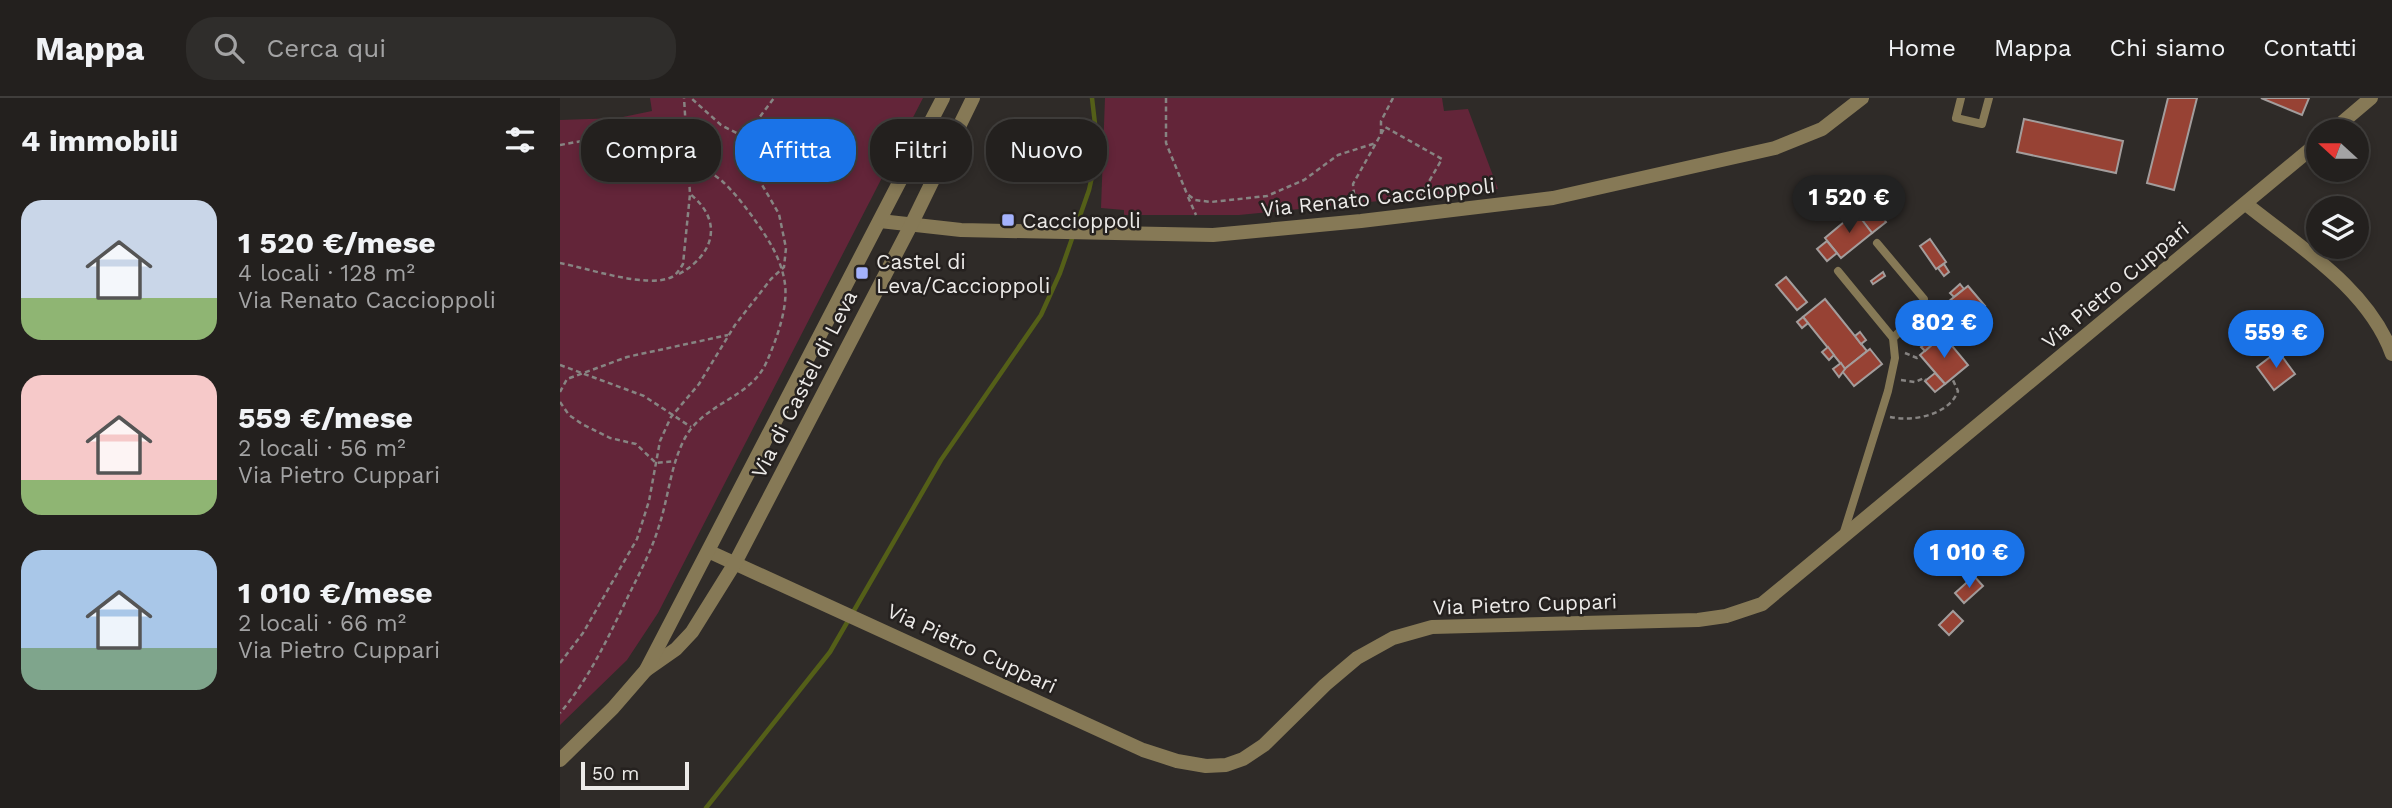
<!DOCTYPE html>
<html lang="it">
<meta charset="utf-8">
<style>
:root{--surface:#23201e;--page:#2f2d2b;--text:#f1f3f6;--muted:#a3a3a4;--line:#403e3c;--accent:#1a73e8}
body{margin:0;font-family:"Work Sans",sans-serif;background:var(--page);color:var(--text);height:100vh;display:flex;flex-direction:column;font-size:26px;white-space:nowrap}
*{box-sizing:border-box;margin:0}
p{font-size:23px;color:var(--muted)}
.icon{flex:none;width:38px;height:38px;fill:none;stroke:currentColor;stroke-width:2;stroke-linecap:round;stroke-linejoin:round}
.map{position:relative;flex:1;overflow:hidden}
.sheet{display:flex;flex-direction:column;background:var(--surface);width:560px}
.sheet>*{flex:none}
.hud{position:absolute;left:21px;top:21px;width:665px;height:63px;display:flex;gap:14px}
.needle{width:46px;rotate:291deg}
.tools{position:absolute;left:1746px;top:21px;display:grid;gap:14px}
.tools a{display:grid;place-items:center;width:63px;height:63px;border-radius:50%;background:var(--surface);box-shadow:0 4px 10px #0003,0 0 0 2px var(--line);font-size:35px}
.scale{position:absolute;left:21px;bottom:18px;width:108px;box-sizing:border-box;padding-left:7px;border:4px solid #eceae8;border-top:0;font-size:19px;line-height:24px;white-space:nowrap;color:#eceae8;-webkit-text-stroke:5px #25211f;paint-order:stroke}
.price{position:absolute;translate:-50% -60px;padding:0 16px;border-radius:24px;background:var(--accent);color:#fff;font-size:23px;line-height:46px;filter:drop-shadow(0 2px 4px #0008)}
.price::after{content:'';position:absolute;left:50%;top:42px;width:21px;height:16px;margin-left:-10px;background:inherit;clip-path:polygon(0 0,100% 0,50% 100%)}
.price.current{background:#222;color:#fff}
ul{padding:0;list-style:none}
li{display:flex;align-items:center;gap:21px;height:175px;padding:0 21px}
li span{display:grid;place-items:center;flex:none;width:196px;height:140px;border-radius:21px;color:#555}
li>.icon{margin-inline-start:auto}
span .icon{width:84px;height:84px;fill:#fffc;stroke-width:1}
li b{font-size:30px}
h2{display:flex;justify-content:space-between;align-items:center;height:84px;padding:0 21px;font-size:30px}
.chip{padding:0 24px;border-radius:28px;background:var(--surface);box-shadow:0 4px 10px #0003,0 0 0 2px var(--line);font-size:24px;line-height:63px}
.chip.current{background:var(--accent);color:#fff}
header{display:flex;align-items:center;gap:42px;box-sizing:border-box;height:98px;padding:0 35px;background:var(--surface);border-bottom:2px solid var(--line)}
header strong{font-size:33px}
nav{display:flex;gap:38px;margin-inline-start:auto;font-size:24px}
.search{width:490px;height:63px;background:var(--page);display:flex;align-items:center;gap:18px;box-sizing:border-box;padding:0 24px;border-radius:28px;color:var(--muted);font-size:26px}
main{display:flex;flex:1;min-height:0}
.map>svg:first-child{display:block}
</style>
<header>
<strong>Mappa</strong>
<div class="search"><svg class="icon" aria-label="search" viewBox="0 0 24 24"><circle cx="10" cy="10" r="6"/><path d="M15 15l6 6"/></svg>Cerca qui</div>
<nav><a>Home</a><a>Mappa</a><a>Chi siamo</a><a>Contatti</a></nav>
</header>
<main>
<section class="sheet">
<h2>4 immobili<svg class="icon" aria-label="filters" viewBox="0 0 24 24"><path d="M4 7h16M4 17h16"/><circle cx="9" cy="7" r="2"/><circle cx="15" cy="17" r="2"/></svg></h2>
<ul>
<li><span style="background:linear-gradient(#c9d6e8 70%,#8fb573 0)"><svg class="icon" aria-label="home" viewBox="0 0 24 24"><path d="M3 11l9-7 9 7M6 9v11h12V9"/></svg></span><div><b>1 520 €/mese</b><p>4 locali · 128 m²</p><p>Via Renato Caccioppoli</p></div></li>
<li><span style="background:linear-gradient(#f6c9c9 75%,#8fb573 0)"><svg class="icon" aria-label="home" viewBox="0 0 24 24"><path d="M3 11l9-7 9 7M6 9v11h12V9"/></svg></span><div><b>559 €/mese</b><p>2 locali · 56 m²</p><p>Via Pietro Cuppari</p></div></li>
<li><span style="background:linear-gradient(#a9c7e8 70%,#7fa58c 0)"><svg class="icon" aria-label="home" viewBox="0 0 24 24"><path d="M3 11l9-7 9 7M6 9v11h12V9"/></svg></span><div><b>1 010 €/mese</b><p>2 locali · 66 m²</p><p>Via Pietro Cuppari</p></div></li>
</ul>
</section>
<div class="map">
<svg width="1832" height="710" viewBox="0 0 1832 710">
<rect width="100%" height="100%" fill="#2f2b28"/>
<g fill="#632539">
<polygon points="90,0 363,0 98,515 67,562 0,627 0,22 58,20 92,13"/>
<polygon points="545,0 882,0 884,13 908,11 938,91 679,117 564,117 564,112 541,110"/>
</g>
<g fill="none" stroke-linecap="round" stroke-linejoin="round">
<polyline stroke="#545f18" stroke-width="4.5" points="146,710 270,554 381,362 481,217 500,175 529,92 538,52 532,0"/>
</g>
<g fill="#974234" stroke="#a39d9c" stroke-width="2">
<polygon points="1608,0 1637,0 1614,92 1587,85"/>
<polygon points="1701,0 1749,0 1742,17"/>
<polygon points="1464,21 1563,43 1556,75 1457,54"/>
<polygon points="1310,103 1326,124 1312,135 1296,114"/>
<polygon points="1296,114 1312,135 1281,160 1265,140"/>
<polygon points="1370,141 1386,164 1376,171 1360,148"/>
<polygon points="1267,143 1277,155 1267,163 1257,151"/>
<polygon points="1384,166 1389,174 1384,178 1378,170"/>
<polygon points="1323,174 1325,178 1313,186 1311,183"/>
<polygon points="1226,179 1247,204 1237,212 1216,187"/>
<polygon points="1400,186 1404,191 1394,199 1390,195"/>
<polygon points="1408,188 1425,208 1405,225 1388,204"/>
<polygon points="1265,201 1307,253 1285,271 1243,219"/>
<polygon points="1243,219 1248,225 1242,230 1237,224"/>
<polygon points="1300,234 1306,242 1301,246 1295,238"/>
<polygon points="1383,237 1408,267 1385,286 1360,257"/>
<polygon points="1373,239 1376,243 1365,253 1361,249"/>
<polygon points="1268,249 1274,257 1269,262 1262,254"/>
<polygon points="1310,251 1322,266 1294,288 1282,273"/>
<polygon points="1718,253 1735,276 1714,292 1697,269"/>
<polygon points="1281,265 1285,271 1279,279 1273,271"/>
<polygon points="1375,275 1385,286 1375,294 1365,283"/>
<polygon points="1414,478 1423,488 1404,505 1395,495"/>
<polygon points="1393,513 1403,523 1389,537 1379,527"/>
</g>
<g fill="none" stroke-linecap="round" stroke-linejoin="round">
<g stroke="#878482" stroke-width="2.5" stroke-dasharray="5 3.5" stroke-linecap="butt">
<polyline points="606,0 606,45 627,96 635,102 651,104 707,98 744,82 778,57 816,45"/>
<polyline points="821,36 821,23 833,0"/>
<polyline points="188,41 199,20 214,0"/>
<path d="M0,47C12,45 24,42 37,42C74,43 133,59 162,83C176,96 188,112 199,128C211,145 222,164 225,186C228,210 217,240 207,263C190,303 140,304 122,346C110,372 108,401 99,428C90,458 75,483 62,511C44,548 27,583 0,615"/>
<polyline points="628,99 636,117"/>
<polyline points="795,105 793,86 825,29 882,61 860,99"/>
<path d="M0,165C27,170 87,191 112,179C117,176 120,171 123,166L130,96L124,0"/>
<path d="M119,176C154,157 164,123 130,96"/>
<polyline points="1366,222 1389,225 1399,218"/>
<polyline points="1345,255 1357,260 1360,258"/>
<polyline points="0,267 84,298 131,329"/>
<polyline points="1341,282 1355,284 1364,280 1366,282"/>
<polyline points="0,294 7,281 67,259 168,237"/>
<polyline points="0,304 9,317 22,326 50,340 76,346 96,365 115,363"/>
<path d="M1330,319C1353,324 1389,317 1398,293L1392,280"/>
<polyline points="0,565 23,535 77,441 89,403 100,343 111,319 139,286 175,227 211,181 224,169 226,150 219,116 190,66 187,51 188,41 161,27 131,0"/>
</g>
<g stroke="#867956" stroke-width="8">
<polyline points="1401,0 1396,20 1422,26 1429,0"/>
<polyline points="1317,145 1364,201 1357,217 1333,240"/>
<polyline points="1278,173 1333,240 1335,260 1328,293 1283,437"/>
</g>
<g stroke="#867956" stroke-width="14">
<polyline points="1772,33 1811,0"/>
<path d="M1686,106C1738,148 1808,190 1832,256"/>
<polyline points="320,123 401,132 653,137 801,123 993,100 1215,50 1262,31 1302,0"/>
<polyline points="150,454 583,652 617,663 646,668 666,667 683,661 704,647 765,587 797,560 833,540 872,529 1138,522 1166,518 1202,506 1759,44"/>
<polyline points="86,572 116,551 132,534 175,465 351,127 413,0"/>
</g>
<polyline stroke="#867956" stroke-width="14" points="0,662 53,610 86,572 383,0"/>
</g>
<g fill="#a4b2fc" stroke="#25211f" stroke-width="2.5">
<rect x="441" y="115" width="14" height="14" rx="3.5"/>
<rect x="295" y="168" width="14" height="14" rx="3.5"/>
</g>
<g text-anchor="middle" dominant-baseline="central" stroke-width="5" stroke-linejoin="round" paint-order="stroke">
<g font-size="21" fill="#eceae8" stroke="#25211f">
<text transform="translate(818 99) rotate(-6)">Via Renato Caccioppoli</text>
<text transform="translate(1555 187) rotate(-40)">Via Pietro Cuppari</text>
<text transform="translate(244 286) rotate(-63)">Via di Castel di Leva</text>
<text transform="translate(965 506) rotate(-2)">Via Pietro Cuppari</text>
<text transform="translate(412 550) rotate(25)">Via Pietro Cuppari</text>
</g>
<g font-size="21" fill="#eceae8" stroke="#25211f" text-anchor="start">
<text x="462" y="122">Caccioppoli</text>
<text x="316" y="163">Castel di<tspan x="316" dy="24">Leva/Caccioppoli</tspan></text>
</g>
</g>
</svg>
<div class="tools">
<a><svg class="needle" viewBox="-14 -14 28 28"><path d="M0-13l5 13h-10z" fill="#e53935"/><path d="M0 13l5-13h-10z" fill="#a3a3a4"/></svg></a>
<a><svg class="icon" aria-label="layers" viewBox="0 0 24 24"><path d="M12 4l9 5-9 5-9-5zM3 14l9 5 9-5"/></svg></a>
</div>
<div class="scale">50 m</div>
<b class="price current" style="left:1289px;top:137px">1 520 €</b>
<b class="price" style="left:1384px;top:262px">802 €</b>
<b class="price" style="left:1716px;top:272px">559 €</b>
<b class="price" style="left:1409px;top:492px">1 010 €</b>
<div class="hud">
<a class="chip">Compra</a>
<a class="chip current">Affitta</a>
<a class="chip">Filtri</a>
<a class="chip">Nuovo</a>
</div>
</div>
</main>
